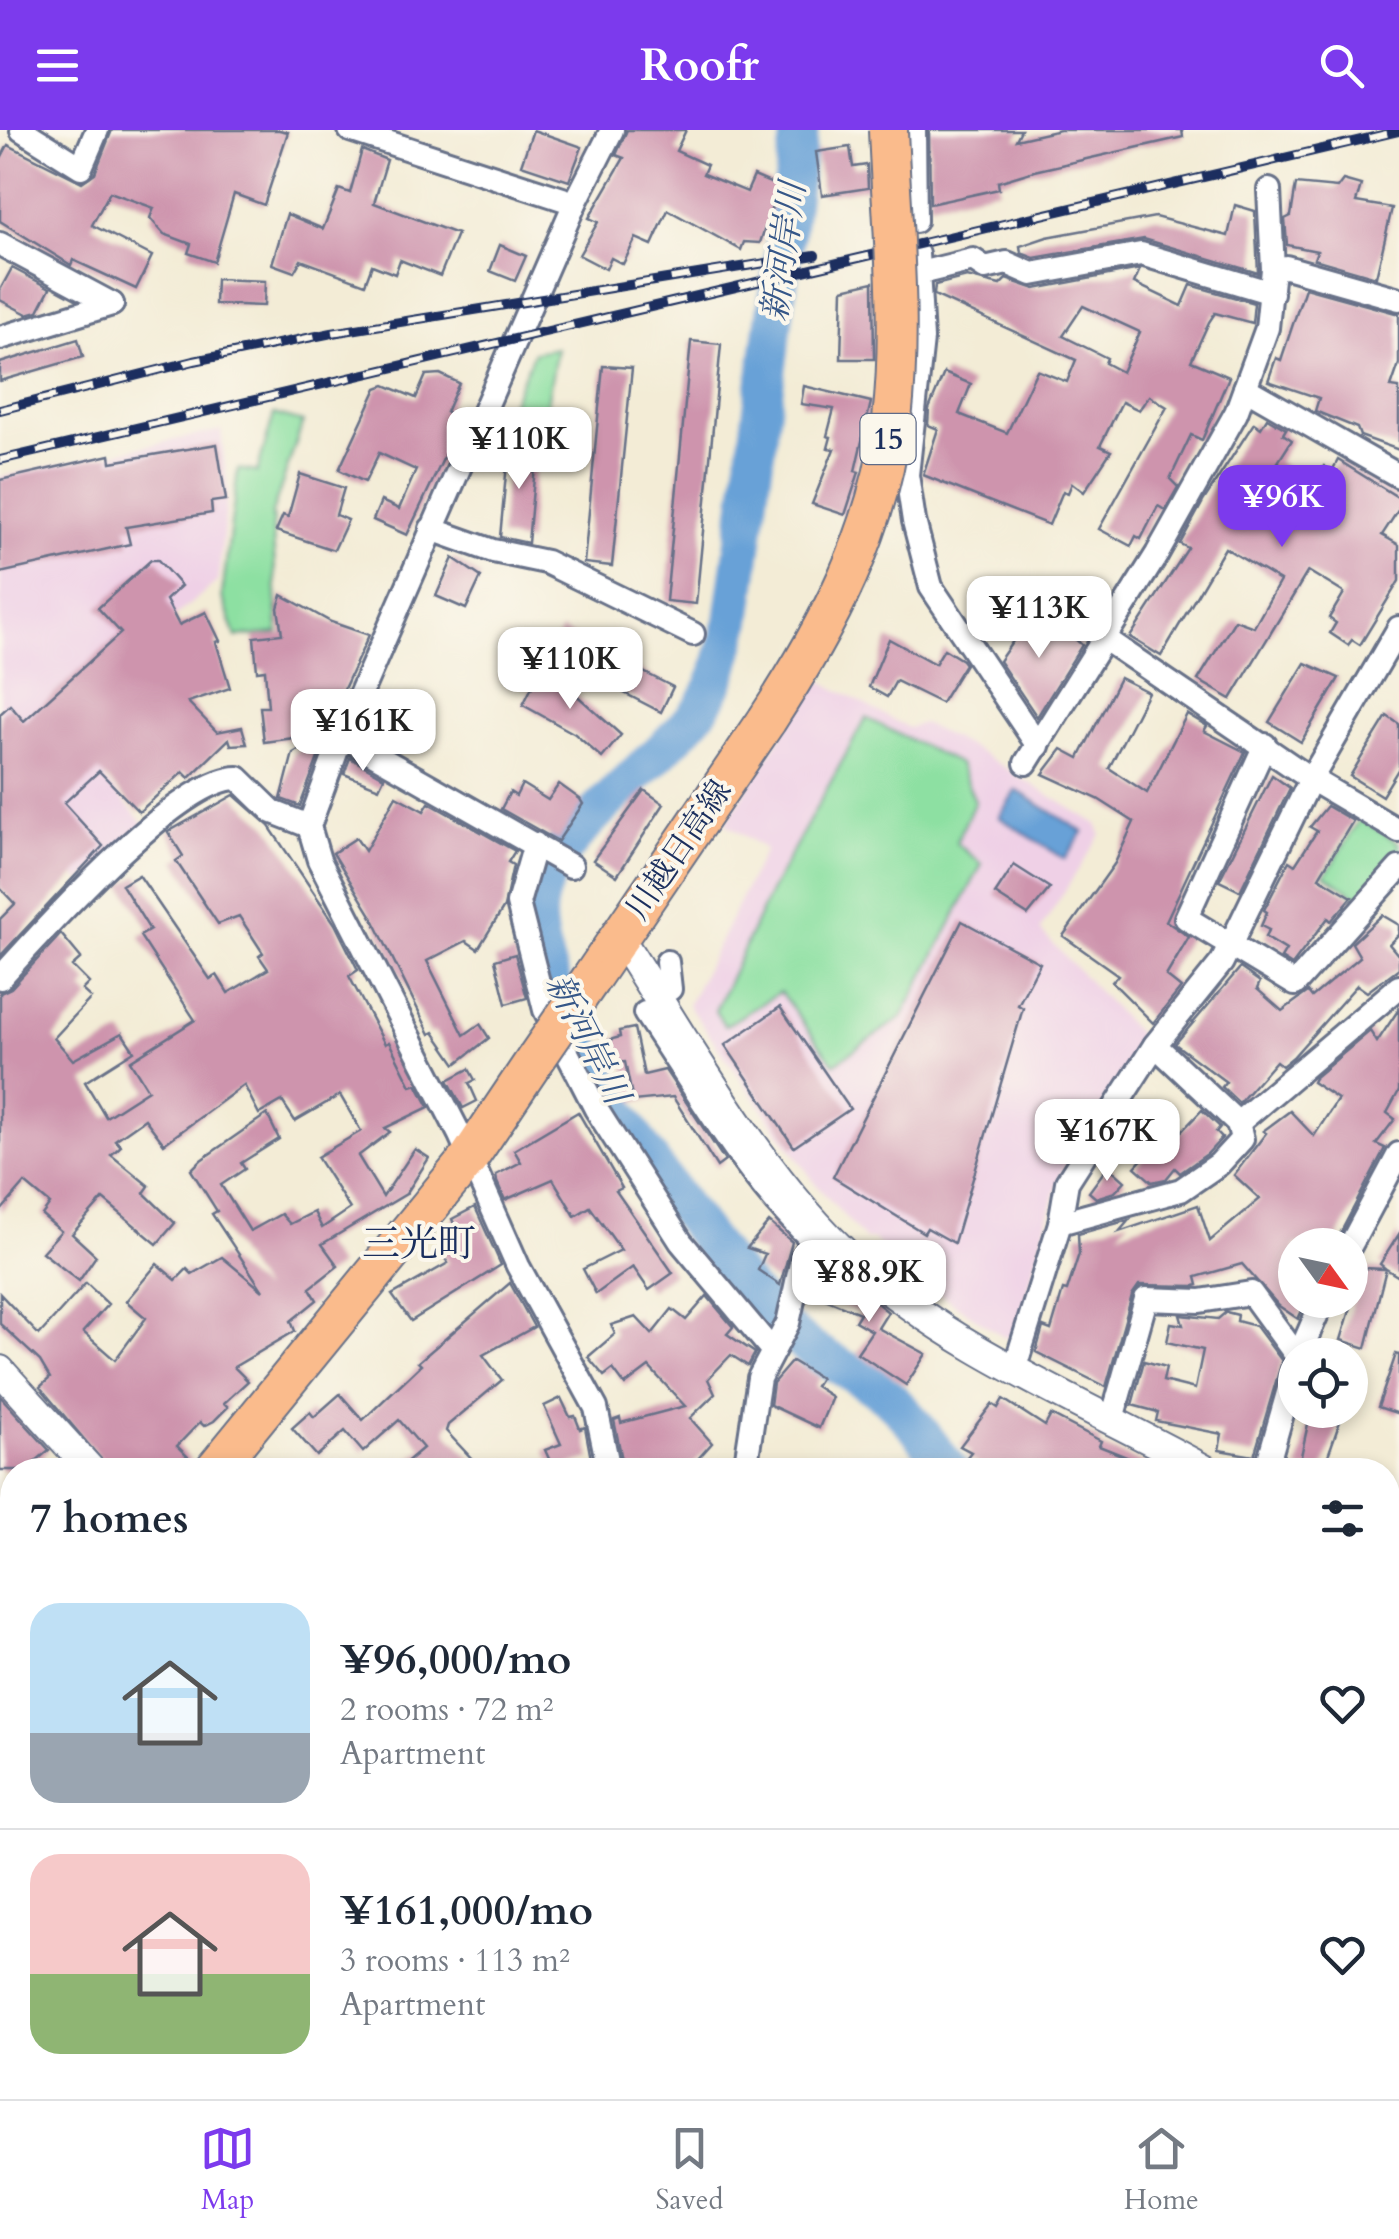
<!DOCTYPE html>
<meta charset="utf-8">
<style>
:root{--surface:#fff;--page:#f6f6f7;--text:#1f2937;--muted:#747a83;--line:#e0e1e3;--accent:#7c3aed}
body{margin:0;font-family:Cardo,"Noto Serif JP",serif;background:var(--page);color:var(--text);height:100vh;display:flex;flex-direction:column;font-size:38px;white-space:nowrap}
*{box-sizing:border-box;margin:0}
p{font-size:32px;color:var(--muted)}
.icon{flex:none;width:55px;height:55px;fill:none;stroke:currentColor;stroke-width:2;stroke-linecap:round;stroke-linejoin:round}
.map{position:relative;flex:1;overflow:hidden}
.side{position:absolute;left:0px;top:1328px;width:1400px;height:642px;display:flex;flex-direction:column;background:var(--surface);border-radius:40px 40px 0 0;box-shadow:0 5px 15px #0003}
.side>*{flex:none}
.needle{width:65px;rotate:123deg}
.tools{position:absolute;left:1278px;top:1098px;display:grid;gap:20px}
.tools a{display:grid;place-items:center;width:90px;height:90px;border-radius:50%;background:var(--surface);box-shadow:0 5px 15px #0003;font-size:50px}
.price{position:absolute;translate:-50% -85px;padding:0 22px;border-radius:20px;background:#fff;color:#222;font-size:32px;line-height:65px;filter:drop-shadow(0 2px 5px #0008)}
.price::after{content:'';position:absolute;left:50%;top:60px;width:30px;height:22px;margin-left:-15px;background:inherit;clip-path:polygon(0 0,100% 0,50% 100%)}
.price.selected{background:var(--accent);color:#fff}
ul{padding:0;list-style:none}
li{display:flex;align-items:center;gap:30px;height:250px;padding:0 30px}
li+li{border-top:2px solid var(--line)}
li span{display:grid;place-items:center;flex:none;width:280px;height:200px;border-radius:30px;color:#555}
li>.icon{margin-inline-start:auto}
span .icon{width:120px;height:120px;fill:#fffc;stroke-width:1}
li b{font-size:42px}
h2{display:flex;justify-content:space-between;align-items:center;height:120px;padding:0 30px;font-size:42px}
header{display:flex;justify-content:space-between;align-items:center;height:130px;padding:0 30px;background:var(--accent);color:#fff;font-size:45px;font-weight:800}
.menu{display:flex;justify-content:space-around;align-items:center;height:140px;border-top:2px solid var(--line);background:var(--surface);font-size:28px;color:var(--muted)}
.menu a{display:grid;justify-items:center;gap:5px}
.menu .selected{color:var(--accent)}
.map>svg:first-child{display:block}
</style>
<header><svg class="icon" aria-label="menu" viewBox="0 0 24 24"><path d="M4 6h16M4 12h16M4 18h16"/></svg>Roofr<svg class="icon" aria-label="search" viewBox="0 0 24 24"><circle cx="10" cy="10" r="6"/><path d="M15 15l6 6"/></svg></header>
<div class="map">
<svg width="1399" height="1969" viewBox="0 0 1399 1969">
<rect width="100%" height="100%" fill="#fbf7ec"/>
<filter id="ink" filterUnits="userSpaceOnUse"><feTurbulence type="fractalNoise" baseFrequency=".01" numOctaves="2"/><feDisplacementMap in="SourceGraphic" scale="20" xChannelSelector="R" yChannelSelector="G"/><feConvolveMatrix kernelMatrix="1 2 1 2 8 2 1 2 1" color-interpolation-filters="sRGB"/></filter>
<filter id="wash" filterUnits="userSpaceOnUse"><feTurbulence type="fractalNoise" baseFrequency=".0048" numOctaves="4" result="noise"/><feDisplacementMap in="SourceGraphic" scale="40" xChannelSelector="R" yChannelSelector="G"/><feGaussianBlur stdDeviation="2.25" result="paint"/><feColorMatrix in="noise" values="0 0 0 0 0 0 0 0 0 0 0 0 0 0 0 0 0 1.4 0 .05"/><feComposite in="paint" operator="in"/></filter>
<g filter="url(#wash)">
<rect width="100%" height="100%" fill="#f3ecd6"/>
<g fill="#efd0e6">
<polygon points="221,300 228,361 218,451 144,512 164,597 104,649 146,696 81,752 0,663 0,347"/>
<polygon points="818,549 908,598 922,593 974,619 1097,694 1101,704 1040,800 1145,911 1061,1043 1015,1206 1005,1208 891,1131 891,1124 872,1109 865,1110 818,1057 688,875 765,719 725,693"/>
<polygon points="1388,1609 1399,1616 1399,1748 1388,1743"/>
</g>
<g fill="#8de0a2" stroke="#548880" stroke-width="2.5">
<polygon points="557,218 545,284 507,283 534,222"/>
<polygon points="274,284 303,292 272,383 278,503 236,507 222,466 238,339 257,342"/>
<polygon points="866,588 959,634 975,671 956,713 982,734 902,887 834,934 780,862 725,896 715,881 770,762"/>
<polygon points="1360,689 1399,713 1399,728 1362,769 1325,745"/>
</g>
<polygon fill="#67a1d7" stroke="#41689a" stroke-width="2.5" points="1016,660 1083,702 1065,729 999,687"/>
<g fill="none" stroke-linecap="round" stroke-linejoin="round">
<g stroke="#67a1d7" stroke-width="38">
<path d="M800,0L733,491C725,522 718,557 698,582C654,637 560,698 540,765C511,858 712,1128 779,1193C815,1228 857,1241 891,1270C913,1289 932,1318 950,1340"/>
<polyline points="1388,1604 1399,1611"/>
</g>
</g>
<g id="blocks">
<g fill="#ce94ad" fill-rule="evenodd">
<polygon points="112,0 279,0 288,2 264,75 234,64 214,132 188,123 191,114 164,104 150,88 154,78 110,62 92,95 152,126 136,159 73,130 71,135 0,91 0,30 8,15 82,52 95,43"/>
<polygon points="533,0 582,17 569,51 521,35"/>
<polygon points="627,0 686,0 676,21 707,35 703,44 747,62 754,46 775,55 778,58 760,113 744,112 741,120 668,80 652,115 636,108 623,134 611,128 606,139 579,125 598,92 589,88 624,28 616,25"/>
<polygon points="929,0 1021,0 1016,10 1060,0 1182,0 1183,7 1034,41 998,52 999,59 930,74"/>
<polygon points="850,17 853,37 867,35 868,58 822,65 816,22"/>
<polygon points="362,20 387,30 374,73 457,104 440,146 400,130 395,144 372,135 365,154 301,130 294,142 272,134 287,84 323,99 339,59 350,63"/>
<polygon points="1343,50 1361,55 1356,72 1392,78 1376,147 1314,129 1317,121 1287,115 1285,89 1291,86 1296,54 1337,58"/>
<polygon points="1235,75 1255,81 1258,143 1144,109 1034,128 1021,123 1020,116 1047,107 1155,87 1228,106"/>
<polygon points="500,115 526,126 515,151 490,141"/>
<polygon points="12,138 50,158 38,181 27,184 0,170 0,160"/>
<path d="M1140,139L1134,153L1182,176L1191,155L1254,173L1252,193L1215,183L1209,192L1191,231L1229,247L1202,310L1191,305L1170,349L1178,357L1165,380L1158,376L1141,409L1136,406L1131,416L1099,399L1167,277L1149,266L1139,280L1122,272L1100,316L1111,321L1084,362L1072,353L1068,363L1063,361L1049,395L923,345L938,299L928,295L929,279L944,243L971,254L959,284L1007,303L1037,240L1067,252L1076,230L934,165L935,155L967,147L1000,155L1006,149L1035,159ZM1083,176L1140,202L1122,242L1105,233L1107,228L1063,206Z"/>
<polygon points="216,149 265,151 264,176 215,174"/>
<polygon points="873,152 874,229 841,229 843,159"/>
<polygon points="1305,158 1399,184 1399,234 1391,257 1399,258 1399,320 1360,306 1357,298 1315,281 1319,268 1268,251 1276,228 1281,230"/>
<polygon points="78,209 83,227 0,251 0,233"/>
<polygon points="691,211 721,214 696,474 666,471"/>
<polygon points="603,236 632,238 612,436 584,433"/>
<polygon points="440,244 459,253 446,282 462,289 407,405 373,390 381,371 399,379 416,340 379,323 365,352 339,340 377,258 385,255 416,268 426,245"/>
<polygon points="804,256 871,272 855,341 859,342 845,385 812,374 834,319 828,318 831,307 827,306 834,279 801,274"/>
<polygon points="1267,288 1286,299 1283,304 1292,310 1278,332 1314,353 1324,336 1332,341 1338,330 1399,368 1399,379 1382,405 1399,415 1399,451 1360,515 1352,510 1348,515 1330,503 1336,493 1329,488 1344,463 1308,441 1231,569 1198,550 1235,490 1254,497 1280,451 1225,418 1161,526 1130,507 1188,418 1180,414 1204,370 1254,293 1261,298"/>
<polygon points="509,313 537,315 528,413 500,407"/>
<polygon points="217,314 226,370 211,372 212,383 126,397 130,414 0,443 0,350 110,325 111,332"/>
<polygon points="300,344 344,358 336,385 348,390 334,420 276,401 283,385 288,387"/>
<polygon points="453,428 481,447 466,479 436,466"/>
<polygon points="151,430 158,430 181,456 166,470 179,495 206,482 220,511 216,512 230,558 188,572 217,602 242,597 247,614 231,615 229,609 189,648 183,642 139,682 99,641 64,673 103,716 0,826 0,789 15,774 0,758 0,584 10,575 24,591 121,503 98,478"/>
<polygon points="282,465 331,492 369,505 323,604 264,612 260,577 268,577 265,540 257,541 254,507 282,504 278,478"/>
<polygon points="1032,484 1061,503 1064,499 1082,515 1037,587 999,531"/>
<polygon points="561,500 673,557 661,582 549,524"/>
<polygon points="889,509 935,534 944,519 962,530 965,534 941,573 896,551 887,567 869,557"/>
<polygon points="1305,533 1339,548 1301,612 1269,592"/>
<polygon points="543,535 621,605 602,628 575,604 523,575"/>
<polygon points="1120,548 1148,562 1109,638 1147,663 1187,584 1207,596 1204,601 1245,622 1166,791 1189,807 1166,846 1181,858 1153,893 1112,852 1118,845 1063,806 1115,733 1134,692 1098,669 1043,644 1062,619 1079,628"/>
<polygon points="387,574 415,590 397,620 369,604"/>
<polygon points="1387,586 1399,594 1399,638 1382,666 1350,646"/>
<polygon points="327,604 300,676 281,669 293,623"/>
<polygon points="350,628 384,647 379,658 344,644"/>
<polygon points="1272,645 1290,658 1240,761 1219,751"/>
<polygon points="522,654 548,670 559,654 580,669 583,674 558,711 501,679 510,662 516,666"/>
<polygon points="644,660 664,674 617,746 593,730"/>
<polygon points="234,665 269,696 335,794 358,840 349,846 385,914 389,912 411,956 417,954 429,977 385,998 390,1002 358,1026 383,1067 415,1019 429,1028 406,1064 322,1114 338,1136 310,1158 317,1170 291,1191 295,1201 234,1237 248,1251 224,1273 228,1277 214,1291 204,1296 200,1292 177,1316 191,1330 180,1340 110,1340 40,1257 50,1248 40,1231 0,1194 0,1164 39,1205 86,1153 108,1174 83,1202 115,1230 146,1188 126,1171 157,1134 176,1150 187,1139 192,1144 222,1127 263,1161 212,1084 217,1081 191,1040 201,1030 267,984 279,1009 241,1033 245,1039 221,1055 250,1101 281,1084 290,1094 314,1082 322,1098 350,1079 317,1027 361,1001 340,965 295,991 282,971 259,984 244,955 164,1014 145,989 115,1010 121,1016 111,1025 149,1056 144,1063 175,1093 157,1114 103,1069 72,1104 96,1126 79,1151 42,1122 61,1101 42,1085 50,1074 25,1053 0,1082 0,863 11,858 61,804 81,828 72,836 89,853 82,860 91,868 54,908 73,930 122,903 134,921 85,952 106,987 148,960 130,931 195,890 140,806 150,800 122,755 139,745 210,849 217,845 228,863 268,839 259,826 263,823 239,786 218,794 176,731 183,726 168,702"/>
<polygon points="396,666 424,681 429,673 515,721 508,732 513,735 504,777 478,819 466,811 427,831 464,905 480,894 489,908 456,934 434,902 430,904 371,785 333,723 356,708 365,721"/>
<polygon points="1327,676 1353,691 1319,747 1352,767 1331,791 1328,788 1292,835 1281,828 1286,820 1265,807 1269,800 1261,796 1267,782 1264,780 1289,731 1295,735 1317,701 1310,697"/>
<polygon points="1014,735 1050,758 1028,785 995,764"/>
<polygon points="1382,785 1399,795 1399,804 1389,814 1399,826 1399,838 1367,862 1357,855 1293,927 1282,936 1276,931 1239,973 1222,957 1226,952 1175,914 1240,838 1260,852 1257,859 1282,881 1308,862 1312,867 1360,827 1352,813"/>
<polygon points="962,791 1040,833 1018,875 1023,878 954,1113 927,1098 924,1103 833,1047"/>
<polygon points="515,824 527,868 506,874 495,830"/>
<polygon points="780,877 850,979 794,1017 725,915"/>
<polygon points="1399,879 1399,961 1387,983 1395,989 1376,1014 1385,1018 1334,1115 1295,1115 1295,1170 1307,1170 1298,1189 1279,1176 1242,1134 1196,1147 1198,1155 1194,1156 1139,1155 1132,1165 1106,1257 1036,1222 1043,1197 1051,1200 1063,1160 1067,1161 1079,1124 1078,1104 1129,1090 1119,1102 1198,1075 1210,1111 1260,1069 1234,1045 1266,1003 1263,1001 1290,981 1314,1006 1338,969 1312,952 1314,948 1370,901 1377,912"/>
<polygon points="634,898 644,945 665,940 725,1031 717,1037 673,967 633,971 625,932 616,933 609,910 620,907 619,901"/>
<polygon points="469,939 475,950 469,953 477,971 463,978 448,950"/>
<polygon points="1202,980 1220,997 1216,1002 1222,1008 1207,1024 1180,1043 1175,1038 1166,1049 1152,1052 1135,1037 1151,1020 1158,1026"/>
<polygon points="578,982 622,1058 616,1061 673,1143 649,1160 633,1137 596,1164 583,1139 621,1120 590,1077 575,1086 553,1049 505,1070 497,1052 496,1045 521,1032 514,1020"/>
<polygon points="1108,1036 1125,1051 1115,1062 1096,1068 1089,1062"/>
<polygon points="475,1077 501,1135 411,1191 392,1165 448,1133 441,1122 450,1116 448,1111 459,1106 452,1089"/>
<polygon points="769,1092 792,1112 780,1155 758,1140 765,1124 747,1118"/>
<polygon points="1399,1104 1399,1147 1386,1139 1366,1218 1341,1210 1363,1138 1386,1139 1380,1134"/>
<polygon points="827,1133 888,1182 878,1198 926,1224 906,1255 857,1223 872,1201 855,1191 860,1183 810,1163 816,1135 825,1138"/>
<polygon points="510,1153 534,1197 483,1225 502,1250 448,1295 446,1301 473,1330 461,1340 397,1340 423,1318 399,1290 363,1322 345,1301 317,1326 292,1298 310,1282 314,1287 340,1264 363,1290 421,1235 418,1232"/>
<polygon points="707,1166 733,1197 727,1204 755,1223 748,1236 731,1225 708,1249 715,1264 690,1288 712,1313 688,1340 624,1340 614,1290 620,1288 621,1293 685,1276 649,1237 625,1255 613,1239 604,1246 588,1227 615,1204 611,1195 636,1187 652,1204 672,1179 686,1190"/>
<polygon points="1226,1182 1238,1185 1237,1191 1256,1196 1282,1231 1254,1326 1219,1320 1222,1304 1156,1291 1158,1282 1132,1275 1144,1231 1166,1237 1163,1251 1195,1259 1203,1220 1167,1212 1171,1193 1183,1195 1180,1185 1218,1189"/>
<polygon points="1396,1224 1399,1225 1399,1284 1378,1277"/>
<polygon points="792,1231 820,1248 815,1256 832,1267 819,1298 770,1275 773,1253"/>
<polygon points="0,1266 49,1320 35,1332 42,1340 0,1340"/>
<polygon points="561,1268 570,1287 575,1286 580,1299 585,1297 591,1329 554,1340 545,1320 561,1314 544,1276"/>
<polygon points="1003,1269 1045,1296 1051,1285 1101,1311 1099,1316 1159,1340 987,1340 967,1327 971,1322 960,1316 992,1274 998,1278"/>
<polygon points="1311,1280 1344,1280 1323,1340 1298,1340"/>
</g>
</g>
</g>
<g filter="url(#ink)">
<use href="#blocks" fill-opacity="0" stroke="#677188" stroke-width="2.5"/>
<g fill="none" stroke-linecap="round" stroke-linejoin="round">
<defs>
<g id="minor">
<polyline points="22,0 81,37 97,0"/>
<polyline points="350,0 575,73"/>
<polyline points="914,0 915,91"/>
<polyline points="0,114 112,174"/>
<polyline points="917,124 922,209 907,345 914,391 931,457 1038,616"/>
<polyline points="1273,139 1286,137 1399,169"/>
<polyline points="920,143 973,130 985,138 1007,133 1032,144 1141,124 1272,163"/>
<polyline points="0,208 112,174"/>
<polyline points="1245,258 1399,346"/>
<polyline points="431,399 493,421 546,432 693,504"/>
<polyline points="1105,509 1311,649 1399,701"/>
<polyline points="342,606 571,736"/>
<polyline points="1265,615 1186,788 1295,854 1399,738"/>
<polyline points="1026,633 1157,424 1236,283 1267,198 1273,139 1269,60"/>
<polyline points="535,714 518,773 545,880 596,979 681,1112 771,1219"/>
<polyline points="667,832 670,859"/>
<path d="M0,848C43,801 178,648 238,648L273,682L309,696"/>
<path d="M645,883C697,960 745,1047 813,1111"/>
<polyline points="1155,915 1238,993 1399,857"/>
<polyline points="1060,1093 1181,1060 1219,1034 1242,1009 1238,993"/>
<polyline points="1350,1116 1399,1024"/>
<polyline points="1299,1225 1323,1170"/>
<polyline points="1015,1237 1060,1093 1067,1052 1155,915 1222,832 1311,649 1399,498"/>
<polyline points="1112,1289 1146,1169 1200,1171 1251,1163 1296,1225"/>
<polyline points="609,1340 596,1278 518,1136 460,1005 319,730 309,696 342,606 575,73 612,0"/>
<polyline points="745,1340 759,1248 788,1193 802,1129 821,1099"/>
<polyline points="1266,1340 1295,1238"/>
<polyline points="0,1804 12,1816"/>
<polyline points="169,1958 182,1969"/>
<polyline points="1223,1958 1238,1969"/>
<polyline points="92,1969 104,1958"/>
<polyline points="700,1969 708,1958"/>
<polyline points="916,1969 923,1958"/>
</g>
<g id="tertiary">
<path d="M619,807C687,911 762,1049 855,1132C955,1222 1089,1275 1206,1340"/>
<polyline points="0,1240 91,1340"/>
<polyline points="1388,1440 1399,1447"/>
</g>
<g id="primary">
<polyline points="590,850 767,590"/>
<polyline points="214,1340 469,1028 535,930"/>
<polyline points="0,1595 12,1581"/>
</g>
</defs>
<use href="#minor" stroke="#677188" stroke-width="28"/>
<use href="#tertiary" stroke="#677188" stroke-width="32"/>
<use href="#primary" stroke="#677188" stroke-width="42"/>
<use href="#minor" stroke="#fff" stroke-width="22"/>
<use href="#tertiary" stroke="#fff" stroke-width="28"/>
<use href="#primary" stroke="#fabb8c" stroke-width="38"/>
<defs>
<g id="rail">
<polyline points="0,280 194,231 332,203 815,125"/>
<polyline points="0,330 1399,1"/>
</g>
</defs>
<use href="#rail" stroke="#1b2f5e" stroke-width="10"/>
<use href="#rail" stroke="#fbf7ec" stroke-width="6" stroke-dasharray="19" stroke-linecap="butt"/>
<defs>
<g id="primary-bridge">
<path d="M767,590C827,498 879,401 892,290C903,194 892,96 888,0"/>
<polyline points="535,930 590,850"/>
</g>
</defs>
<use href="#primary-bridge" stroke="#677188" stroke-width="42" stroke-linecap="butt"/>
<use href="#primary-bridge" stroke="#fabb8c" stroke-width="38"/>
</g>
</g>
<g text-anchor="middle" dominant-baseline="central" stroke-width="8" stroke-linejoin="round" paint-order="stroke">
<rect fill="#fbf7ec" stroke="#5e6b89" stroke-width="2.5" x="860.5" y="284" width="55" height="50" rx="8"/>
<g font-size="30" font-weight="bold" fill="#1b2f5e">
<text x="888" y="309">15</text>
</g>
<g font-size="32" fill="#1b2f5e" stroke="#fbf7ec">
<text transform="translate(679 720) rotate(-56)">川越日高線</text>
</g>
<g font-size="35" font-style="italic" fill="#365788" stroke="#fbf7ec">
<text transform="translate(784 122) rotate(-82)">新河岸川</text>
<text transform="translate(587 909) rotate(63)">新河岸川</text>
</g>
<g font-size="38" fill="#1b2f5e" stroke="#fbf7ec">
<text x="419" y="1114">三光町</text>
</g>
</g>
</svg>
<div class="tools">
<a><svg class="needle" viewBox="-14 -14 28 28"><path d="M0-13l5 13h-10z" fill="#e53935"/><path d="M0 13l5-13h-10z" fill="#747a83"/></svg></a>
<a><svg class="icon" aria-label="locate" viewBox="0 0 24 24"><circle cx="12" cy="12" r="6"/><path d="M12 2v4M12 18v4M2 12h4M18 12h4"/></svg></a>
</div>
<b class="price" style="left:519px;top:362px">¥110K</b>
<b class="price selected" style="left:1282px;top:420px">¥96K</b>
<b class="price" style="left:1039px;top:531px">¥113K</b>
<b class="price" style="left:570px;top:582px">¥110K</b>
<b class="price" style="left:363px;top:644px">¥161K</b>
<b class="price" style="left:1107px;top:1054px">¥167K</b>
<b class="price" style="left:869px;top:1195px">¥88.9K</b>
<section class="side">
<h2>7 homes<svg class="icon" aria-label="filters" viewBox="0 0 24 24"><path d="M4 7h16M4 17h16"/><circle cx="9" cy="7" r="2"/><circle cx="15" cy="17" r="2"/></svg></h2>
<ul>
<li><span style="background:linear-gradient(#bfe0f5 65%,#9aa5b1 0)"><svg class="icon" aria-label="home" viewBox="0 0 24 24"><path d="M3 11l9-7 9 7M6 9v11h12V9"/></svg></span><div><b>¥96,000/mo</b><p>2 rooms · 72 m²</p><p>Apartment</p></div><svg class="icon" aria-label="heart" viewBox="0 0 24 24"><path d="M12 20l-8-8c-3-5 5-10 8-4 3-6 11-1 8 4z"/></svg></li>
<li><span style="background:linear-gradient(#f6c9c9 60%,#8fb573 0)"><svg class="icon" aria-label="home" viewBox="0 0 24 24"><path d="M3 11l9-7 9 7M6 9v11h12V9"/></svg></span><div><b>¥161,000/mo</b><p>3 rooms · 113 m²</p><p>Apartment</p></div><svg class="icon" aria-label="heart" viewBox="0 0 24 24"><path d="M12 20l-8-8c-3-5 5-10 8-4 3-6 11-1 8 4z"/></svg></li>
</ul>
</section>
</div>
<nav class="menu">
<a class="selected"><svg class="icon" aria-label="map" viewBox="0 0 24 24"><path d="M3 6l6-2 6 2 6-2v14l-6 2-6-2-6 2zM9 4v14M15 6v14"/></svg>Map</a>
<a><svg class="icon" aria-label="saved" viewBox="0 0 24 24"><path d="M7 4h10v16l-5-4-5 4z"/></svg>Saved</a>
<a><svg class="icon" aria-label="home" viewBox="0 0 24 24"><path d="M3 11l9-7 9 7M6 9v11h12V9"/></svg>Home</a>
</nav>
